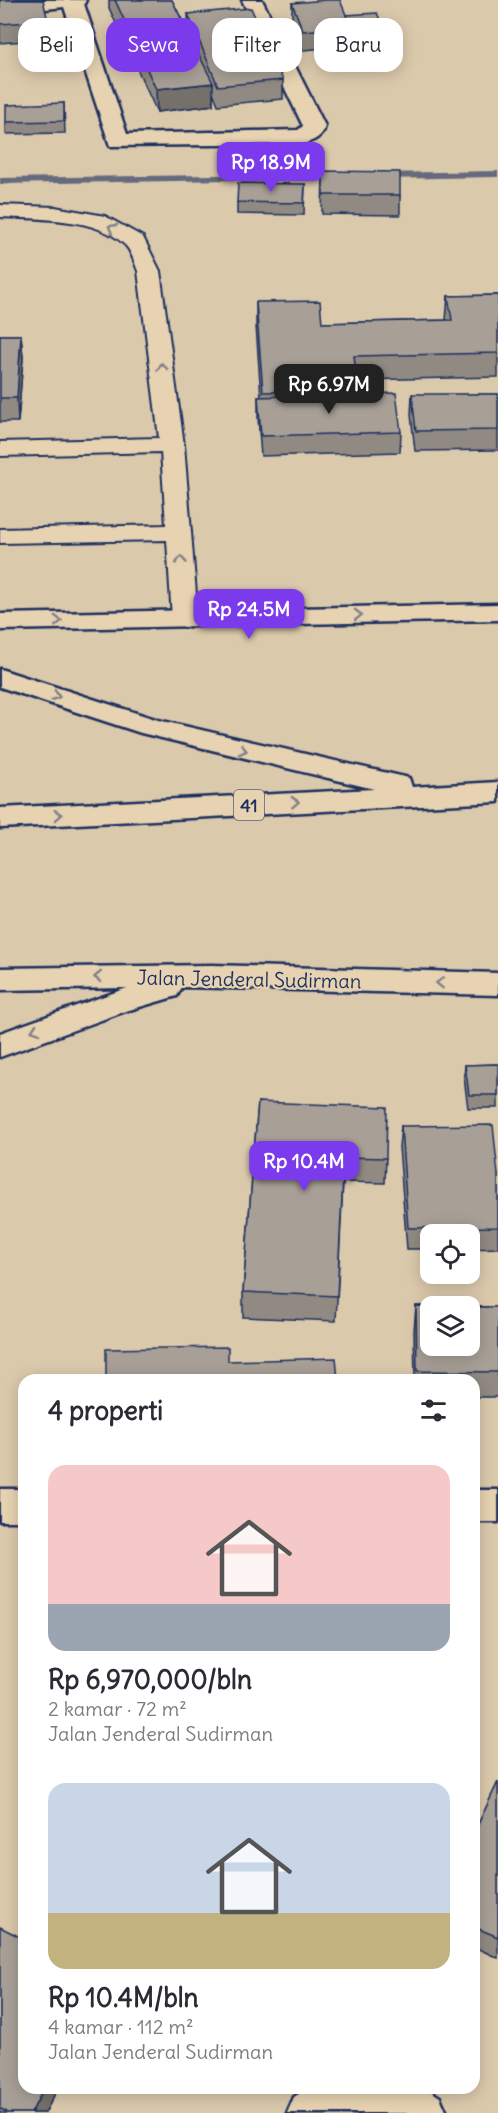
<!DOCTYPE html>
<html lang="id">
<meta charset="utf-8">
<style>
:root{--surface:#fff;--page:#f2f2f3;--text:#2b2b33;--muted:#7c7c81;--accent:#7c3aed}
body{margin:0;font-family:Delius,sans-serif;background:var(--page);color:var(--text);height:100vh;display:flex;flex-direction:column;font-size:22px;white-space:nowrap}
*{box-sizing:border-box;margin:0}
p{font-size:20px;color:var(--muted)}
.icon{flex:none;width:33px;height:33px;fill:none;stroke:currentColor;stroke-width:2;stroke-linecap:round;stroke-linejoin:round}
.map{position:relative;flex:1;overflow:hidden}
.details{position:absolute;left:18px;top:1374px;width:462px;height:720px;display:flex;flex-direction:column;background:var(--surface);border-radius:18px;box-shadow:0 3px 15px #0003}
.details>*{flex:none}
.guide{position:absolute;left:18px;top:18px;width:462px;height:54px;display:flex;gap:12px}
.tools{position:absolute;left:420px;top:1224px;display:grid;gap:12px}
.tools a{display:grid;place-items:center;width:60px;height:60px;border-radius:12px;background:var(--surface);box-shadow:0 3px 15px #0003;font-size:30px}
.price{position:absolute;translate:-50% -51px;padding:0 14px;border-radius:12px;background:var(--accent);color:#fff;font-size:20px;line-height:39px;filter:drop-shadow(0 2px 3px #0008)}
.price::after{content:'';position:absolute;left:50%;top:36px;width:18px;height:14px;margin-left:-9px;background:inherit;clip-path:polygon(0 0,100% 0,50% 100%)}
.price.active{background:#222;color:#fff}
ul{padding:0;list-style:none}
li{display:grid;align-content:center;gap:12px;height:318px;padding:0 30px}
li span{display:grid;place-items:center;height:186px;border-radius:18px;color:#555}
li>.icon{margin-inline-start:auto}
span .icon{width:108px;height:108px;fill:#fffc;stroke-width:1}
li b{font-size:26px}
h2{display:flex;justify-content:space-between;align-items:center;height:72px;padding:0 30px;font-size:26px}
.pill{padding:0 21px;border-radius:18px;background:var(--surface);box-shadow:0 3px 15px #0003;font-size:21px;line-height:54px}
.pill.active{background:var(--accent);color:#fff}
.map>svg:first-child{display:block}
</style>
<div class="map">
<svg width="498" height="2113" viewBox="0 0 498 2113">
<rect width="100%" height="100%" fill="#dbc9ac"/>
<filter id="ink" filterUnits="userSpaceOnUse"><feTurbulence type="fractalNoise" baseFrequency=".0167" numOctaves="2"/><feDisplacementMap in="SourceGraphic" scale="12" xChannelSelector="R" yChannelSelector="G"/><feConvolveMatrix kernelMatrix="1 2 1 2 8 2 1 2 1" color-interpolation-filters="sRGB"/></filter>
<g filter="url(#ink)">
<g fill="none" stroke-linecap="round" stroke-linejoin="round">
<g fill="#656a7d" fill-rule="evenodd">
<polygon points="498,171 498,177 379,179 373,176 379,173"/>
<polygon points="344,173 348,174 348,178 0,184 0,178"/>
</g>
<defs>
<path id="service" d="M0,205L55,207L105,216L143,237L160,271L184,445L198,619L194,624L185,627L176,624L172,619L167,540L0,543V529L166,525L161,452L0,456V442L159,438L138,271C135,264 131,251 126,246C99,217 37,219 0,217Z"/>
<g id="minor">
<path d="M17,0H86L84,4L127,134L298,130L303,126L242,0H262L325,126C323,137 313,141 303,144L110,146L64,7L0,14V2Z"/>
<polygon points="308,2088 426,2088 440,2097 447,2113 287,2113 294,2097"/>
</g>
<g id="tertiary">
<polygon points="498,604 498,620 0,630 0,614"/>
<rect x="0" y="1489" width="24" height="32"/>
<rect x="474" y="1490" width="24" height="32"/>
</g>
<g id="trunk">
<polygon points="0,669 158,720 409,778 412,787 498,782 498,802 0,828 0,808 374,789 141,733 0,687"/>
<polygon points="212,965 498,973 498,995 182,987 177,996 126,1011 0,1057 0,1033 127,988 0,990 0,968"/>
</g>
</defs>
<use href="#service" stroke="#1b2f5e" stroke-width="4"/>
<use href="#minor" stroke="#1b2f5e" stroke-width="5"/>
<use href="#tertiary" stroke="#1b2f5e" stroke-width="5"/>
<use href="#trunk" stroke="#1b2f5e" stroke-width="5"/>
<use href="#service" fill="#e7d3b1" fill-rule="evenodd"/>
<use href="#minor" fill="#e7d3b1" fill-rule="evenodd"/>
<use href="#tertiary" fill="#e7d3b1" fill-rule="evenodd"/>
<use href="#trunk" fill="#e7d3b1" fill-rule="evenodd"/>
</g>
<g fill="#908a82" stroke="#1b2f5e" stroke-width="1.5">
<polygon points="0,0 48,21 49,39 0,43"/>
<polygon points="109,0 172,0 192,40 189,33 188,14 283,80 283,99 218,105 213,92 213,105 157,112 109,8"/>
<polygon points="292,3 346,15 385,31 385,43 353,45 350,39 350,46 303,50 292,21"/>
<polygon points="64,103 65,133 6,134 6,122"/>
<polygon points="323,171 400,195 400,215 322,214"/>
<polygon points="305,184 304,215 237,214 237,202"/>
<polygon points="498,295 498,377 357,380 358,394 401,432 400,452 261,456 258,418 258,397 261,397 256,326 256,302 322,323 446,320 448,296"/>
<polygon points="0,335 21,335 23,358 18,422 0,422"/>
<polygon points="498,394 498,450 415,451 411,415 412,395"/>
<polygon points="498,1064 498,1108 468,1108 464,1078 465,1065"/>
<polygon points="258,1102 386,1158 385,1183 343,1182 336,1321 243,1317 243,1292"/>
<polygon points="401,1126 498,1175 498,1248 470,1249 470,1234 430,1234 430,1249 407,1249 399,1147"/>
<polygon points="416,1306 498,1307 498,1397 474,1397 474,1380 415,1380 414,1331"/>
<polygon points="498,1782 498,1958 474,1947 474,1833"/>
<polygon points="0,1927 24,2088 58,2088 45,2113 0,2113"/>
</g>
<g fill="#76706a" stroke="#1b2f5e" stroke-width="1.5">
<polygon points="213,83 213,105 157,112 156,89"/>
<polygon points="21,335 23,358 18,422 17,398"/>
<polygon points="44,2088 58,2088 45,2113 31,2113"/>
</g>
<g fill="#a8a097" stroke="#1b2f5e" stroke-width="1.5">
<polygon points="0,0 43,0 48,21 0,24"/>
<polygon points="115,0 172,0 213,83 156,89"/>
<polygon points="327,0 340,0 351,27 303,31 292,3"/>
<polygon points="251,8 283,80 218,86 188,14"/>
<polygon points="377,13 385,31 353,33 346,15"/>
<polygon points="64,103 64,121 6,122 6,105"/>
<polygon points="323,171 400,172 400,195 323,195"/>
<polygon points="238,183 305,184 304,203 237,202"/>
<polygon points="498,295 498,353 354,356 358,390 263,392 256,302 320,301 322,323 452,320 448,296"/>
<polygon points="0,335 21,335 17,398 0,398"/>
<polygon points="396,393 401,432 261,436 258,397"/>
<polygon points="412,394 498,394 498,430 416,431"/>
<polygon points="498,1064 498,1095 469,1095 465,1065"/>
<polygon points="258,1102 387,1107 386,1158 344,1157 337,1296 243,1292"/>
<polygon points="493,1125 498,1175 498,1227 408,1228 401,1126"/>
<polygon points="416,1306 430,1307 430,1346 470,1346 470,1307 498,1307 498,1372 417,1371"/>
<polygon points="228,1347 228,1361 336,1358 338,1380 106,1380 106,1349"/>
<polygon points="498,1782 498,1937 474,1927 474,1833"/>
<polygon points="0,1927 24,1939 24,2088 44,2088 31,2113 8,2113 0,2108"/>
</g>
<defs><path id="oneway-chevron" d="M-2-3.5L2.5 0L-2 3.5" fill="none" stroke-width="1.6" stroke-linecap="round" stroke-linejoin="round" transform="scale(1.5)"/></defs>
<g stroke="#818188">
<use href="#oneway-chevron" transform="translate(112 228) rotate(-150)"/>
<use href="#oneway-chevron" transform="translate(162 367) rotate(-98)"/>
<use href="#oneway-chevron" transform="translate(181 560) rotate(-94)"/>
<use href="#oneway-chevron" transform="translate(358 615) rotate(-1)"/>
<use href="#oneway-chevron" transform="translate(58 621) rotate(-1)"/>
<use href="#oneway-chevron" transform="translate(56 696) rotate(18)"/>
<use href="#oneway-chevron" transform="translate(243 750) rotate(14)"/>
<use href="#oneway-chevron" transform="translate(295 802) rotate(-3)"/>
<use href="#oneway-chevron" transform="translate(58 815) rotate(-3)"/>
<use href="#oneway-chevron" transform="translate(98 977) rotate(179)"/>
<use href="#oneway-chevron" transform="translate(440 983) rotate(-178)"/>
<use href="#oneway-chevron" transform="translate(35 1030) rotate(161)"/>
</g>
</g>
<g text-anchor="middle" dominant-baseline="central" stroke-width="4.5" stroke-linejoin="round" paint-order="stroke">
<rect fill="#e7d3b1" stroke="#586077" stroke-width="1.5" x="234" y="790" width="30" height="30" rx="4.5"/>
<g font-size="18" font-weight="bold" fill="#1b2f5e">
<text x="249" y="805">41</text>
</g>
<g font-size="20" fill="#1b2f5e" stroke="#e7d3b1">
<text transform="translate(249 979) rotate(1)">Jalan Jenderal Sudirman</text>
</g>
</g>
</svg>
<div class="tools">
<a><svg class="icon" aria-label="locate" viewBox="0 0 24 24"><circle cx="12" cy="12" r="6"/><path d="M12 2v4M12 18v4M2 12h4M18 12h4"/></svg></a>
<a><svg class="icon" aria-label="layers" viewBox="0 0 24 24"><path d="M12 4l9 5-9 5-9-5zM3 14l9 5 9-5"/></svg></a>
</div>
<b class="price" style="left:271px;top:193px">Rp 18.9M</b>
<b class="price active" style="left:329px;top:415px">Rp 6.97M</b>
<b class="price" style="left:249px;top:640px">Rp 24.5M</b>
<b class="price" style="left:304px;top:1192px">Rp 10.4M</b>
<div class="guide">
<a class="pill">Beli</a>
<a class="pill active">Sewa</a>
<a class="pill">Filter</a>
<a class="pill">Baru</a>
</div>
<section class="details">
<h2>4 properti<svg class="icon" aria-label="filters" viewBox="0 0 24 24"><path d="M4 7h16M4 17h16"/><circle cx="9" cy="7" r="2"/><circle cx="15" cy="17" r="2"/></svg></h2>
<ul>
<li><span style="background:linear-gradient(#f6c9c9 75%,#9aa5b1 0)"><svg class="icon" aria-label="home" viewBox="0 0 24 24"><path d="M3 11l9-7 9 7M6 9v11h12V9"/></svg></span><div><b>Rp 6,970,000/bln</b><p>2 kamar · 72 m²</p><p>Jalan Jenderal Sudirman</p></div></li>
<li><span style="background:linear-gradient(#c9d6e8 70%,#c2b280 0)"><svg class="icon" aria-label="home" viewBox="0 0 24 24"><path d="M3 11l9-7 9 7M6 9v11h12V9"/></svg></span><div><b>Rp 10.4M/bln</b><p>4 kamar · 112 m²</p><p>Jalan Jenderal Sudirman</p></div></li>
</ul>
</section>
</div>
